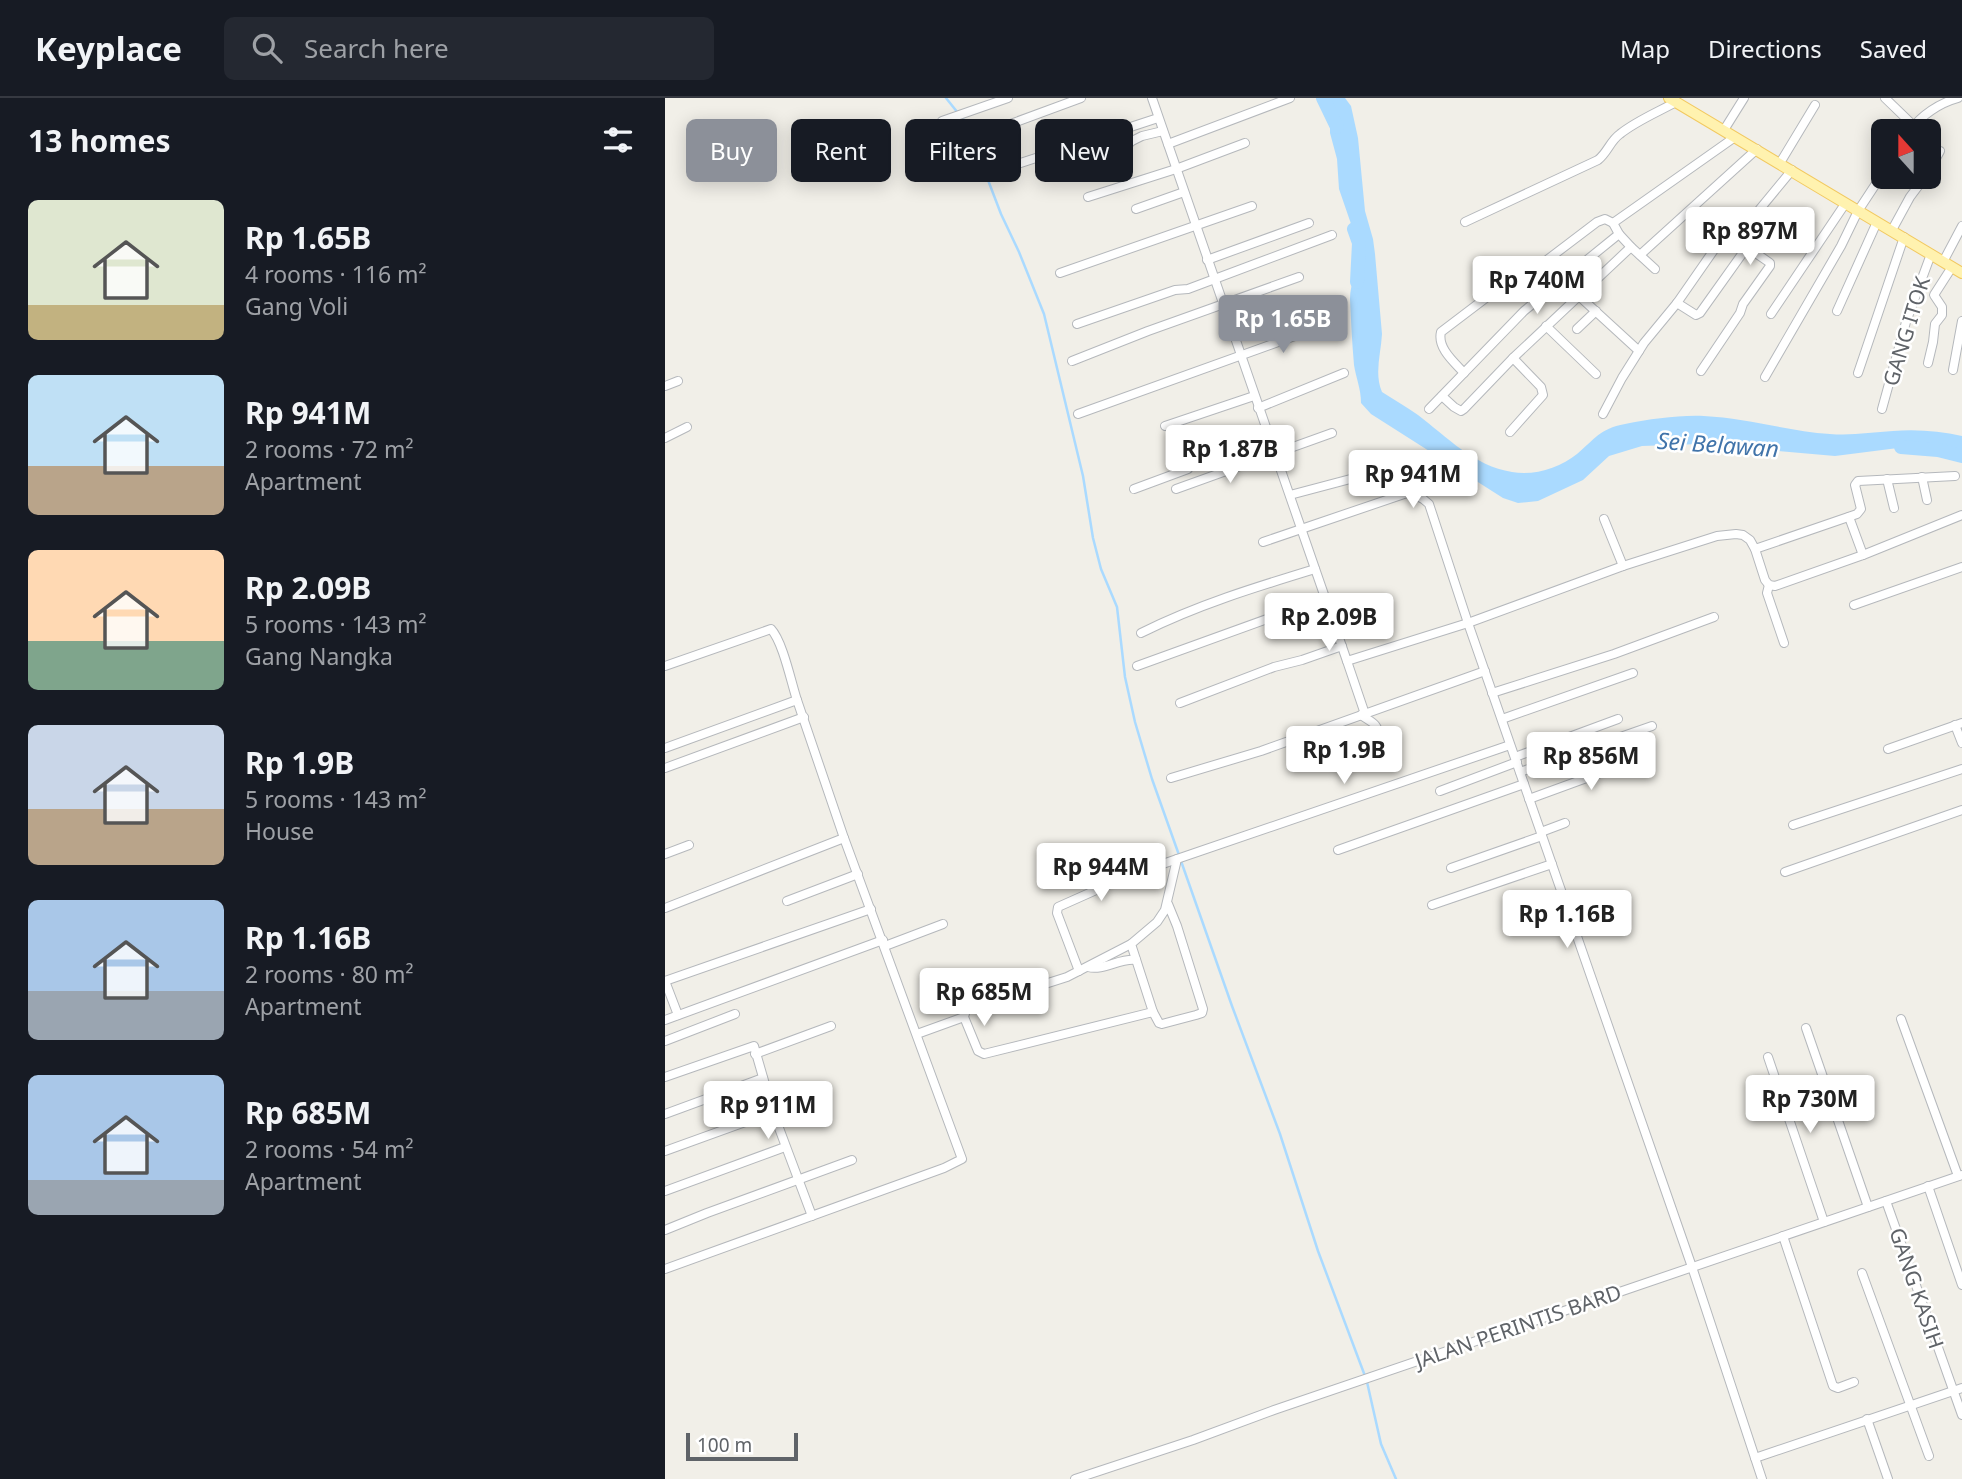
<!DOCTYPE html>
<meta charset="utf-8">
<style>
:root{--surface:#171b24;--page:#242831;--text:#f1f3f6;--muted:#9ea1a6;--line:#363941;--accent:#8c9099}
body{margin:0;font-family:"Noto Sans",sans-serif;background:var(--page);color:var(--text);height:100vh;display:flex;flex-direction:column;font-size:26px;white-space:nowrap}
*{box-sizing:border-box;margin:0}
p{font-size:23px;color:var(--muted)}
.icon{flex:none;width:38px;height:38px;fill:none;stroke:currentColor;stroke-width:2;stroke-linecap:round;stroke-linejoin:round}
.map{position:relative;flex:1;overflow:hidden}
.panel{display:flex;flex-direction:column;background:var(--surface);width:665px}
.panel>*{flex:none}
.banner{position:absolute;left:21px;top:21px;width:665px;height:63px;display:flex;gap:14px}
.needle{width:46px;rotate:339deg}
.controls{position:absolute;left:1206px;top:21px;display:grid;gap:14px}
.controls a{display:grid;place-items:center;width:70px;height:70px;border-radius:10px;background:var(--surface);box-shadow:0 4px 18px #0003;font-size:35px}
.scale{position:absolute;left:21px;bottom:18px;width:112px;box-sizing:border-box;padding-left:7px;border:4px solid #5f6368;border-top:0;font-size:19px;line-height:24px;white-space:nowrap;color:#5f6368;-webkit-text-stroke:5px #fff;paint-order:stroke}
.price{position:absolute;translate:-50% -60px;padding:0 16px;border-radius:7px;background:#fff;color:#222;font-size:23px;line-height:46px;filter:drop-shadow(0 2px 4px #0008)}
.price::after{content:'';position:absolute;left:50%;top:42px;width:21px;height:16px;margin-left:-10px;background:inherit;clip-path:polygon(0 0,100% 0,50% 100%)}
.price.selected{background:var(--accent);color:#fff}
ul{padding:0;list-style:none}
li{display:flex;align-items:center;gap:21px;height:175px;padding:0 28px}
li span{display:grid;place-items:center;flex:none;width:196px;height:140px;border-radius:10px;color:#555}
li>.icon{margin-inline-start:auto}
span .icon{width:84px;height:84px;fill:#fffc;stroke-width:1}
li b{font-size:30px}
h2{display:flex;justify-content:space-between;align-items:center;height:84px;padding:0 28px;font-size:30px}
.pill{padding:0 24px;border-radius:10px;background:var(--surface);box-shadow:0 4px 18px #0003;font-size:24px;line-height:63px}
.pill.selected{background:var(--accent);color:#fff}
header{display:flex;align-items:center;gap:42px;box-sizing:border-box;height:98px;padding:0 35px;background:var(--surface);border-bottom:2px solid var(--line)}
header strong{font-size:33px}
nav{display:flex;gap:38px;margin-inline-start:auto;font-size:24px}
.search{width:490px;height:63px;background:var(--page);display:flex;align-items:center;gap:18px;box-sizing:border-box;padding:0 24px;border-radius:10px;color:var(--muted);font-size:26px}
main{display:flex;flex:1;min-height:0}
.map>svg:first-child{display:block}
</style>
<header>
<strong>Keyplace</strong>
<div class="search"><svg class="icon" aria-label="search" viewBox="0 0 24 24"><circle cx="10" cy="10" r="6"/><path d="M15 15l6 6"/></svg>Search here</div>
<nav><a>Map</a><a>Directions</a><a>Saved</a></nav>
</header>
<main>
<section class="panel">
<h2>13 homes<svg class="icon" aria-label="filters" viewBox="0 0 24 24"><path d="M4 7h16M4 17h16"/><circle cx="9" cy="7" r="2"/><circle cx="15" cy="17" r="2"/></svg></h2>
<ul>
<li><span style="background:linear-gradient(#dfe7d0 75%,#c2b280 0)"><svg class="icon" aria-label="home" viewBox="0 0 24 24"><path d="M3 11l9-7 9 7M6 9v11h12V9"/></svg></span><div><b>Rp 1.65B</b><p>4 rooms · 116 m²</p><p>Gang Voli</p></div></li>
<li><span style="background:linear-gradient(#bfe0f5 65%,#b9a48a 0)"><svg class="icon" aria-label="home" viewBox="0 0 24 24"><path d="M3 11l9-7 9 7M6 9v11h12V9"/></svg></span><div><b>Rp 941M</b><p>2 rooms · 72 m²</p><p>Apartment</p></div></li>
<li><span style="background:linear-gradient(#ffd9b3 65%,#7fa58c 0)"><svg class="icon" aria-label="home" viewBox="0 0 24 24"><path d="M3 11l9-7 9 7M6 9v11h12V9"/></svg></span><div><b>Rp 2.09B</b><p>5 rooms · 143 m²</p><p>Gang Nangka</p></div></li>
<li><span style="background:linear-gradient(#c9d6e8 60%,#b9a48a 0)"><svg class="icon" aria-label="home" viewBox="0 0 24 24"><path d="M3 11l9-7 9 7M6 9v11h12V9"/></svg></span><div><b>Rp 1.9B</b><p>5 rooms · 143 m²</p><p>House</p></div></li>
<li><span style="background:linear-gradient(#a9c7e8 65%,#9aa5b1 0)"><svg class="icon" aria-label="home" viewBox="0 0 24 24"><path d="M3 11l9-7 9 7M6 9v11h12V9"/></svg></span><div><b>Rp 1.16B</b><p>2 rooms · 80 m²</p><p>Apartment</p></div></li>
<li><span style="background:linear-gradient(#a9c7e8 75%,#9aa5b1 0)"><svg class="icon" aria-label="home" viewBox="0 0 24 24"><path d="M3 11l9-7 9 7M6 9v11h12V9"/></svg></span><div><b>Rp 685M</b><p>2 rooms · 54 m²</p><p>Apartment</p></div></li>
</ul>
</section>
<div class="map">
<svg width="1297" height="1381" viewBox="0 0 1297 1381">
<rect width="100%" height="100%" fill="#f1efe8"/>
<path fill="#aadaff" d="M661,0H680L686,8L693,40L700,113L708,141L710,156L717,236C716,256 709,275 717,294C729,302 742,309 753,317C782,339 809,368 847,374C869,378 895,370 912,356C930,341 934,331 960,326C986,321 1013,317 1039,318C1081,320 1123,333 1165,336C1187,338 1207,334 1228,333C1251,331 1275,333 1297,338V354L1283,350H1233L1170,358L1035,346L977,348L944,358L918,382L873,403L853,405L838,400L706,316L696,305C696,291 691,280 689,267C687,245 686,222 685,201C685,183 695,169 695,152L674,91L672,61L665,35V14Z"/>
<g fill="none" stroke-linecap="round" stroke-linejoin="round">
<g stroke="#aadaff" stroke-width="2.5">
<polyline points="281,0 293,15"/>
<polyline points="297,20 304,27 317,50 323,82 336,116 354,154 379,216 418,378 428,440 436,471 452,509 460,579 470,624 487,681 514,757"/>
<polyline points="516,763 567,908 615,1036 653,1153 700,1278"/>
<polyline points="702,1284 716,1346 731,1381"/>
</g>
<g stroke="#aadaff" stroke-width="14">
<polyline points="658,0 672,29"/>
<polyline points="689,131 694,145 692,184"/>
<polyline points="1236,349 1273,352 1297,358"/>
</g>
<defs>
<g id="minor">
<polyline points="487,0 682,563 803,525 958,468 1052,438 1071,436 1078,437 1085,442 1090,451 1100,482 1104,487 1110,488 1198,457 1297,417"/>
<polyline points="1220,0 1249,28"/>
<polyline points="277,23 343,0"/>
<polyline points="1059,32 1079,0"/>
<path d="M1245,33C1256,17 1275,5 1293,0"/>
<polyline points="503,46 625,0"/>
<polyline points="283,49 416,0"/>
<polyline points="1115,65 1150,7"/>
<polyline points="417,70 451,57 467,43 477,38 498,33"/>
<polyline points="337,71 493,20"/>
<polyline points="1264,73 1275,53"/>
<polyline points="423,99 511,71 580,45"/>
<polyline points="471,111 519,94"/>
<path d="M800,124L933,62C943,54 945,43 955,36C971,23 993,14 1011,4"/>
<polyline points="1227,132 1245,99 1260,79"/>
<polyline points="954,136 966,149 990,171"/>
<polyline points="1071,140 1127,72"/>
<polyline points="975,157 1092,51"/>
<polyline points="542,162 644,125"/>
<polyline points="1278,164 1297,128"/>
<polyline points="395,175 587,108"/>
<polyline points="914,198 974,253"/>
<polyline points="1012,205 1031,217 1035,215 1082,149 1105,165 1105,168 1078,206 1075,215 1036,273"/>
<polyline points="1172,213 1212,124"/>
<polyline points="1106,216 1180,106"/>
<polyline points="412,226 510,192 523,191 667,137"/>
<polyline points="881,228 931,276"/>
<polyline points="912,231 931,213"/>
<polyline points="407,263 483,233 634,179"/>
<polyline points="1263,265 1268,244 1270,226 1277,217 1277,209 1269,197 1287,169"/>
<polyline points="1288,272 1297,223"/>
<path d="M799,275C789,264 772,250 776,234L830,193L878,165L932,124L940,121L948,125"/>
<polyline points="1193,275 1239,139"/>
<polyline points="1100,279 1176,148 1193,113 1218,75"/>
<polyline points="0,288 13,283"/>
<polyline points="777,298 789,309 796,313 799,311 848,260 966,149"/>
<polyline points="593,310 679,275"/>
<polyline points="764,311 859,213 954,136 948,125 1070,39"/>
<polyline points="1217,311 1241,224 1266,156"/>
<polyline points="413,316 652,230"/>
<polyline points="938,316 957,280 979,245 1012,205 1060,136 1063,135 1082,149"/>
<polyline points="500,328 589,298"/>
<polyline points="845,334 878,297 876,289 848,260"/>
<polyline points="0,340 22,329"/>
<polyline points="1257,379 1262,402"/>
<polyline points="1222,381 1229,410"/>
<polyline points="469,391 523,371 523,364 527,358 602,334"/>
<polyline points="511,391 667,335"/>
<polyline points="625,397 693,379 705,377 720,381 758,401 764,406 803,525 1027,1169 1097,1381"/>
<polyline points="1184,419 1198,457"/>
<polyline points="939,421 958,468"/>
<polyline points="598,444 745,394"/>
<polyline points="1090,451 1192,416 1196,411 1190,387 1193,383 1290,378"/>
<polyline points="1104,487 1102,495 1119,545"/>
<polyline points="1189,507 1297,469"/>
<path d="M476,535C532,507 591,489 650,471"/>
<polyline points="682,563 700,616"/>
<path d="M0,568L106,531C118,544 126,584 132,602"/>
<polyline points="472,568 660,500"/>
<polyline points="827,595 949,556 1049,519"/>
<polyline points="515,605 609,569 637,562 677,548"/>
<polyline points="837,621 968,575"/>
<polyline points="1290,627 1297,645"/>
<polyline points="0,650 132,602 179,740 297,1061 279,1070 0,1171"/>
<polyline points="1223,651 1297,625"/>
<path d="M687,654L702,648L715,639C711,623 707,625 696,617"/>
<polyline points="850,659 953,621"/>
<polyline points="0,670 139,619"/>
<polyline points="855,674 987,628"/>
<polyline points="506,680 596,653 820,573"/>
<polyline points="775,693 852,664"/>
<polyline points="864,701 979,659"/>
<polyline points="1128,727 1297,671"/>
<polyline points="876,734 900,725"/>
<polyline points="673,752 859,686"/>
<polyline points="0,756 24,747"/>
<polyline points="786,770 877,738"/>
<polyline points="1120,774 1297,712"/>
<polyline points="122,803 193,776"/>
<polyline points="503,806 512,828 538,911 537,915 531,917 497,926 494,925 488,914 466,846 492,824 500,812 512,761 845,647"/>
<polyline points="767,807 887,766"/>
<polyline points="0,810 179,740"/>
<polyline points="466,846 402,879 305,910 301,912 299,919 313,953 319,956 488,914"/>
<polyline points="220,848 278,826"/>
<path d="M423,869C439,873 454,860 471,862"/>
<polyline points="414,873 392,815 393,809 458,780 512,761"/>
<polyline points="0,883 206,811"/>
<polyline points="0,883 13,917"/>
<polyline points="1236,921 1293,1078"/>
<polyline points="0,922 218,842"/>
<polyline points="1141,930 1203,1109"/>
<polyline points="252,936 299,919"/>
<polyline points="0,943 70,916"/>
<polyline points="90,956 166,928"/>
<polyline points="1103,959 1159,1124"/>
<polyline points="0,979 89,948 108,1014 147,1118"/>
<polyline points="0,1016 98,980"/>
<polyline points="0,1053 108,1014"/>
<polyline points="1263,1088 1297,1187"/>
<polyline points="0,1093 120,1049"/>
<polyline points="1221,1103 1297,1317"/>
<polyline points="0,1132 42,1115 187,1062"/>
<polyline points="1118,1138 1168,1288 1173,1290 1189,1284"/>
<polyline points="1197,1175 1264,1358"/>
<polyline points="1202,1321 1223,1381"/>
<polyline points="1090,1360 1297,1290"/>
<polyline points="410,1381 528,1342 609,1312 1297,1077"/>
</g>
<polyline id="major" points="1004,0 1297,175"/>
</defs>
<use href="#minor" stroke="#b5b8bc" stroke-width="10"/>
<use href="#major" stroke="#f2c960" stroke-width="12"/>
<use href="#minor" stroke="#fff" stroke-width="8"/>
<use href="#major" stroke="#fff2af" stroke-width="10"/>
</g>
<g text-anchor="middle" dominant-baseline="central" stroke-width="5" stroke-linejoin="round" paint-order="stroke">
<g font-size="21" fill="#5f6368" stroke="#fff">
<text transform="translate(1241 233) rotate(-73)">GANG ITOK</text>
<text transform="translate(1252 1190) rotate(71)">GANG KASIH</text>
<text transform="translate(853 1228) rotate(-19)">JALAN PERINTIS BARD</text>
</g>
<g font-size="23" font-style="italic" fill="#4174aa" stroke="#fff">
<text transform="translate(1053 346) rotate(4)">Sei Belawan</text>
</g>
</g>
</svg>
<div class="controls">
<a><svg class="needle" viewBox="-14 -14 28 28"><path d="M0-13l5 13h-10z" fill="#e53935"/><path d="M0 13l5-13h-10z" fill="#9ea1a6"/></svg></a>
</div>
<div class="scale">100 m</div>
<b class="price" style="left:1085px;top:169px">Rp 897M</b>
<b class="price" style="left:872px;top:218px">Rp 740M</b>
<b class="price selected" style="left:618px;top:257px">Rp 1.65B</b>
<b class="price" style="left:565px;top:387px">Rp 1.87B</b>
<b class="price" style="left:748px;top:412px">Rp 941M</b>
<b class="price" style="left:664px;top:555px">Rp 2.09B</b>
<b class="price" style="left:679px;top:688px">Rp 1.9B</b>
<b class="price" style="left:926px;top:694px">Rp 856M</b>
<b class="price" style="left:436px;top:805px">Rp 944M</b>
<b class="price" style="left:902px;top:852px">Rp 1.16B</b>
<b class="price" style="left:319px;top:930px">Rp 685M</b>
<b class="price" style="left:1145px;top:1037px">Rp 730M</b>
<b class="price" style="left:103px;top:1043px">Rp 911M</b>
<div class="banner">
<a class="pill selected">Buy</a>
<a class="pill">Rent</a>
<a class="pill">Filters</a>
<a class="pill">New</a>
</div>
</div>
</main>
